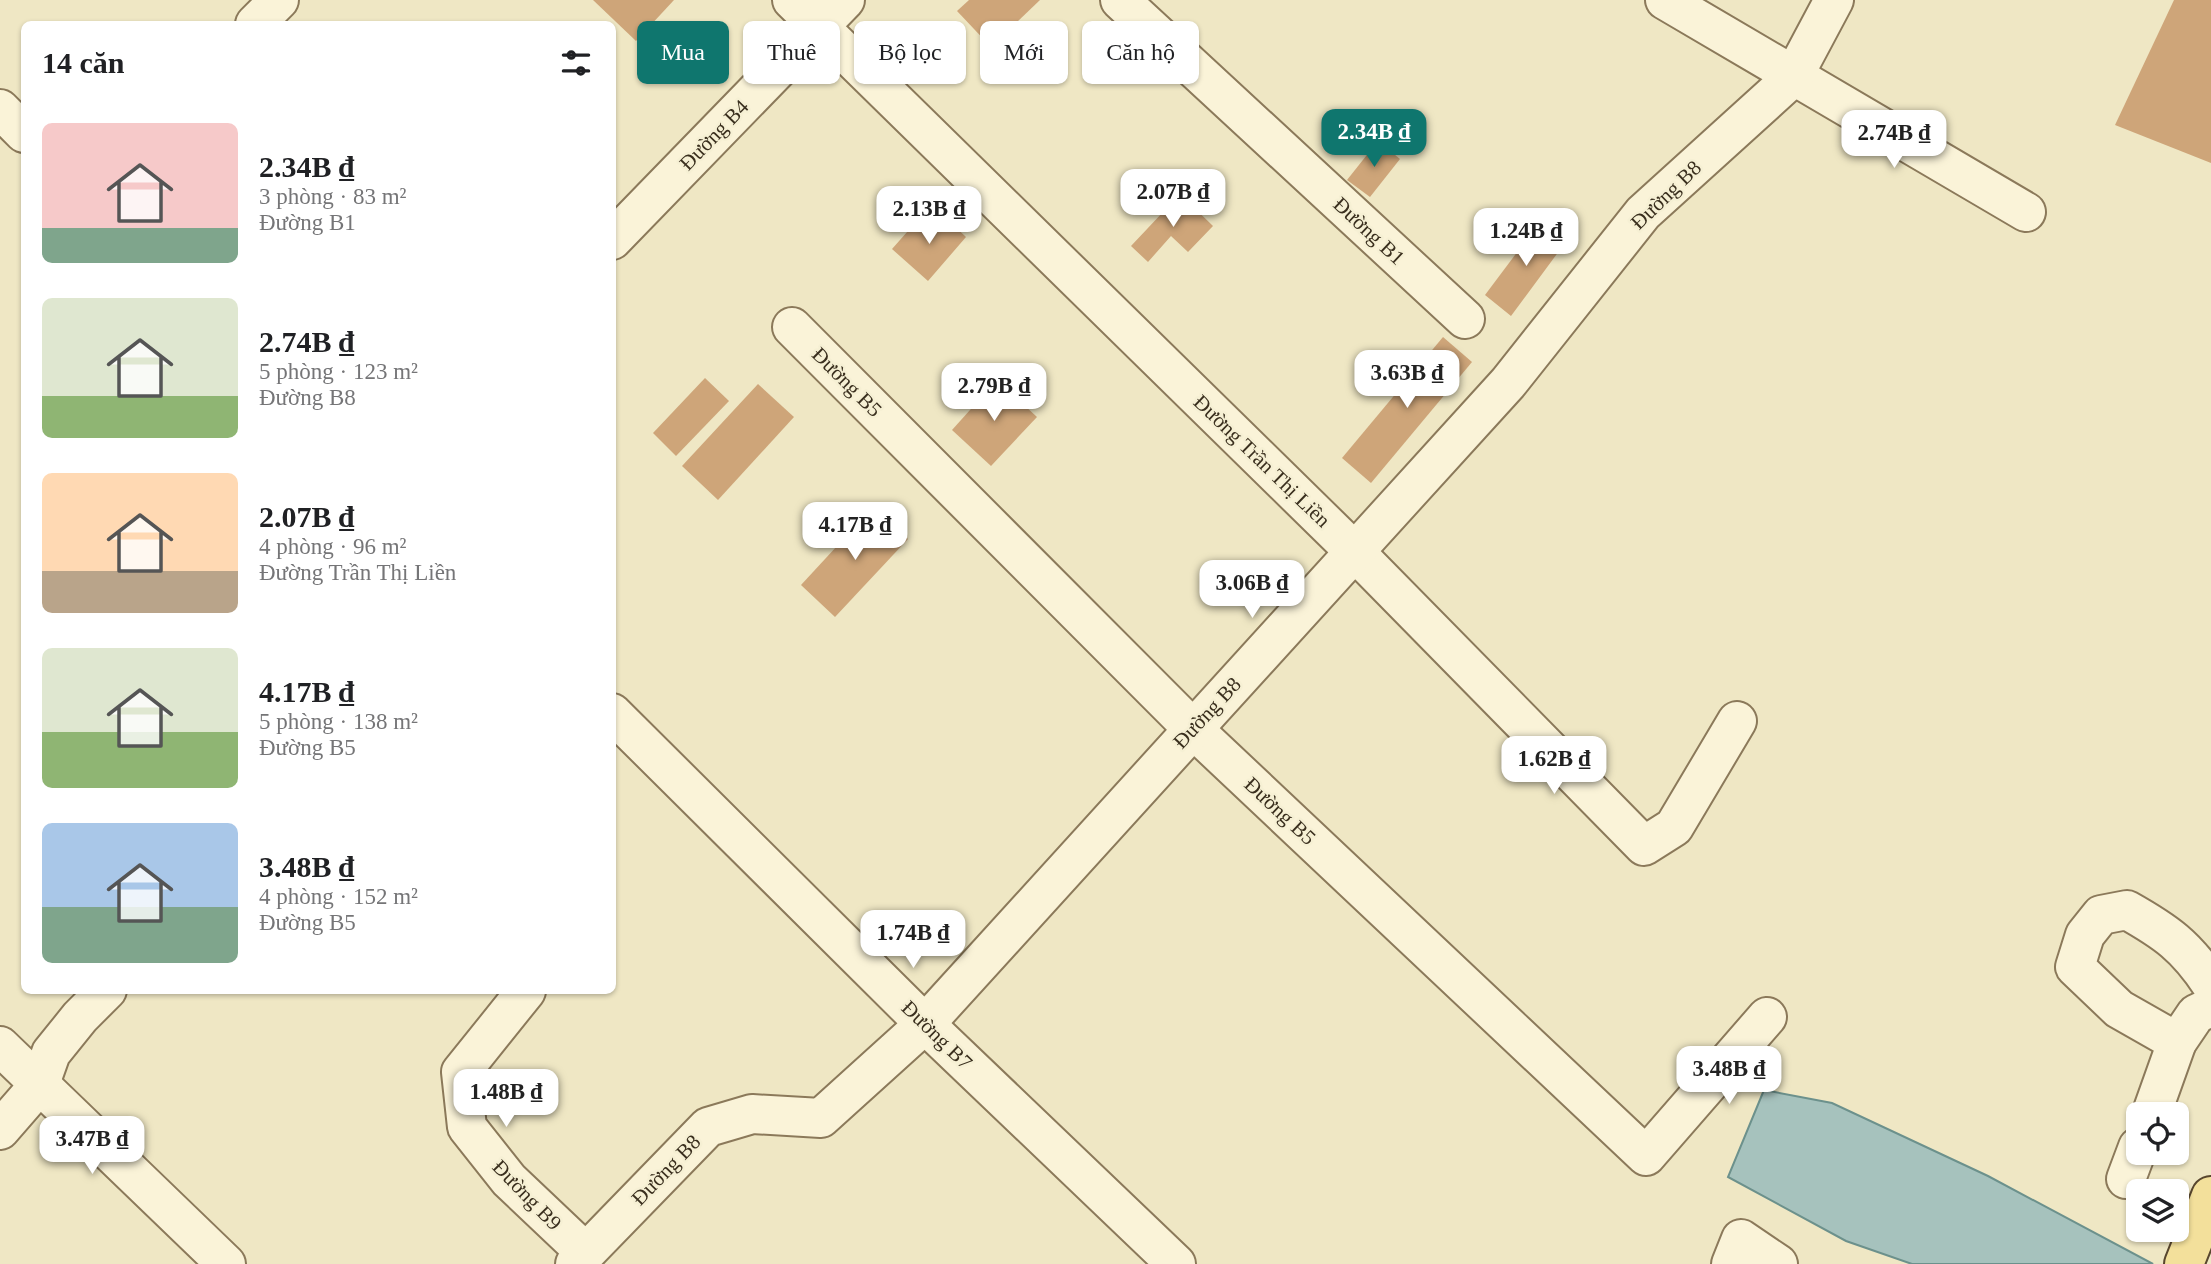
<!DOCTYPE html>
<html lang="vi">
<meta charset="utf-8">
<style>
:root{--surface:#fff;--page:#f6f6f6;--text:#202124;--muted:#757577;--accent:#0f766e}
body{margin:0;font-family:Georgia,serif;background:var(--page);color:var(--text);height:100vh;display:flex;flex-direction:column;font-size:26px;white-space:nowrap}
*{box-sizing:border-box;margin:0}
p{font-size:23px;color:var(--muted)}
.icon{flex:none;width:38px;height:38px;fill:none;stroke:currentColor;stroke-width:2;stroke-linecap:round;stroke-linejoin:round}
.map{position:relative;flex:1;overflow:hidden}
.drawer{position:absolute;left:21px;top:21px;width:595px;height:973px;display:flex;flex-direction:column;background:var(--surface);border-radius:10px;box-shadow:0 2px 5px #0004}
.drawer>*{flex:none}
.guide{position:absolute;left:637px;top:21px;width:665px;height:63px;display:flex;gap:14px}
.tools{position:absolute;left:2126px;top:1102px;display:grid;gap:14px}
.tools a{display:grid;place-items:center;width:63px;height:63px;border-radius:10px;background:var(--surface);box-shadow:0 2px 5px #0004;font-size:35px}
.price{position:absolute;translate:-50% -60px;padding:0 16px;border-radius:14px;background:#fff;color:#222;font-size:23px;line-height:46px;filter:drop-shadow(0 2px 4px #0008)}
.price::after{content:'';position:absolute;left:50%;top:42px;width:21px;height:16px;margin-left:-10px;background:inherit;clip-path:polygon(0 0,100% 0,50% 100%)}
.price.selected{background:var(--accent);color:#fff}
ul{padding:0;list-style:none}
li{display:flex;align-items:center;gap:21px;height:175px;padding:0 21px}
li span{display:grid;place-items:center;flex:none;width:196px;height:140px;border-radius:10px;color:#555}
li>.icon{margin-inline-start:auto}
span .icon{width:84px;height:84px;fill:#fffc;stroke-width:1}
li b{font-size:30px}
h2{display:flex;justify-content:space-between;align-items:center;height:84px;padding:0 21px;font-size:30px}
.chip{padding:0 24px;border-radius:10px;background:var(--surface);box-shadow:0 2px 5px #0004;font-size:24px;line-height:63px}
.chip.selected{background:var(--accent);color:#fff}
.map>svg:first-child{display:block}
</style>
<div class="map">
<svg width="2211" height="1264" viewBox="0 0 2211 1264">
<rect width="100%" height="100%" fill="#efe7c4"/>
<polygon fill="#a6c2bd" stroke="#6c918c" stroke-width="2" points="1764,1090 1832,1103 1988,1176 2153,1264 1912,1264 1846,1241 1728,1177"/>
<g fill="#cea579">
<polygon points="593,0 674,0 636,41"/>
<polygon points="969,0 1040,0 991,47 957,11"/>
<polygon points="2174,0 2211,0 2211,163 2115,125"/>
<polygon points="1378,141 1400,159 1370,197 1347,180"/>
<polygon points="1180,194 1213,226 1188,252 1171,236 1148,262 1131,246"/>
<polygon points="923,214 940,230 948,220 966,237 928,281 892,249"/>
<polygon points="1539,223 1550,231 1554,226 1567,237 1564,242 1565,243 1511,316 1485,295"/>
<polygon points="1443,337 1472,362 1371,483 1342,458"/>
<polygon points="705,378 729,401 676,456 653,433"/>
<polygon points="997,380 1037,417 991,466 952,430"/>
<polygon points="758,384 794,417 718,500 682,466"/>
<polygon points="874,506 908,539 835,617 801,585"/>
</g>
<g fill="none" stroke-linecap="round" stroke-linejoin="round">
<defs>
<g id="minor">
<polyline points="792,0 1356,553 1644,846 1674,827 1737,721"/>
<polyline points="1120,0 1465,319"/>
<polyline points="1665,0 2026,212"/>
<polyline points="255,24 279,0"/>
<polyline points="0,109 24,133"/>
<polyline points="612,240 845,0"/>
<polyline points="792,327 1192,728 1646,1156 1767,1017"/>
<polyline points="612,713 925,1024 1176,1264"/>
<polyline points="526,991 461,1072 467,1127 509,1180 585,1252"/>
<path d="M2177,1042L2119,1009L2075,967L2085,935L2101,915L2127,910C2166,932 2186,946 2211,984"/>
<polyline points="0,1046 226,1264"/>
<polyline points="2151,1115 2177,1042 2196,1014 2211,1007"/>
<polyline points="0,1130 40,1084 51,1053 80,1017 107,990"/>
<polyline points="2126,1179 2138,1147"/>
<polyline points="575,1264 708,1127 752,1114 821,1118 925,1024 1508,383 1643,213 1793,77 1834,0"/>
<polyline points="1731,1264 1741,1239 1778,1264"/>
</g>
<polyline id="major" points="2184,1264 2211,1196"/>
</defs>
<use href="#minor" stroke="#8b795a" stroke-width="42"/>
<use href="#major" stroke="#58462e" stroke-width="42"/>
<use href="#minor" stroke="#faf3d8" stroke-width="38"/>
<use href="#major" stroke="#f3e09b" stroke-width="38"/>
</g>
<g text-anchor="middle" dominant-baseline="central" stroke-width="5" stroke-linejoin="round" paint-order="stroke">
<g font-size="21" fill="#3a2f1e" stroke="#f6f0d4">
<text transform="translate(714 135) rotate(-46)">Đường B4</text>
<text transform="translate(1666 195) rotate(-44)">Đường B8</text>
<text transform="translate(1369 231) rotate(43)">Đường B1</text>
<text transform="translate(847 382) rotate(45)">Đường B5</text>
<text transform="translate(1262 461) rotate(44)">Đường Trần Thị Liền</text>
<text transform="translate(1207 713) rotate(-47)">Đường B8</text>
<text transform="translate(1280 811) rotate(43)">Đường B5</text>
<text transform="translate(937 1035) rotate(44)">Đường B7</text>
<text transform="translate(666 1170) rotate(-46)">Đường B8</text>
<text transform="translate(527 1195) rotate(46)">Đường B9</text>
</g>
</g>
</svg>
<div class="tools">
<a><svg class="icon" aria-label="locate" viewBox="0 0 24 24"><circle cx="12" cy="12" r="6"/><path d="M12 2v4M12 18v4M2 12h4M18 12h4"/></svg></a>
<a><svg class="icon" aria-label="layers" viewBox="0 0 24 24"><path d="M12 4l9 5-9 5-9-5zM3 14l9 5 9-5"/></svg></a>
</div>
<b class="price selected" style="left:1374px;top:169px">2.34B ₫</b>
<b class="price" style="left:1894px;top:170px">2.74B ₫</b>
<b class="price" style="left:1173px;top:229px">2.07B ₫</b>
<b class="price" style="left:929px;top:246px">2.13B ₫</b>
<b class="price" style="left:1526px;top:268px">1.24B ₫</b>
<b class="price" style="left:1407px;top:410px">3.63B ₫</b>
<b class="price" style="left:994px;top:423px">2.79B ₫</b>
<b class="price" style="left:855px;top:562px">4.17B ₫</b>
<b class="price" style="left:1252px;top:620px">3.06B ₫</b>
<b class="price" style="left:1554px;top:796px">1.62B ₫</b>
<b class="price" style="left:913px;top:970px">1.74B ₫</b>
<b class="price" style="left:1729px;top:1106px">3.48B ₫</b>
<b class="price" style="left:506px;top:1129px">1.48B ₫</b>
<b class="price" style="left:92px;top:1176px">3.47B ₫</b>
<div class="guide">
<a class="chip selected">Mua</a>
<a class="chip">Thuê</a>
<a class="chip">Bộ lọc</a>
<a class="chip">Mới</a>
<a class="chip">Căn hộ</a>
</div>
<section class="drawer">
<h2>14 căn<svg class="icon" aria-label="filters" viewBox="0 0 24 24"><path d="M4 7h16M4 17h16"/><circle cx="9" cy="7" r="2"/><circle cx="15" cy="17" r="2"/></svg></h2>
<ul>
<li><span style="background:linear-gradient(#f6c9c9 75%,#7fa58c 0)"><svg class="icon" aria-label="home" viewBox="0 0 24 24"><path d="M3 11l9-7 9 7M6 9v11h12V9"/></svg></span><div><b>2.34B ₫</b><p>3 phòng · 83 m²</p><p>Đường B1</p></div></li>
<li><span style="background:linear-gradient(#dfe7d0 70%,#8fb573 0)"><svg class="icon" aria-label="home" viewBox="0 0 24 24"><path d="M3 11l9-7 9 7M6 9v11h12V9"/></svg></span><div><b>2.74B ₫</b><p>5 phòng · 123 m²</p><p>Đường B8</p></div></li>
<li><span style="background:linear-gradient(#ffd9b3 70%,#b9a48a 0)"><svg class="icon" aria-label="home" viewBox="0 0 24 24"><path d="M3 11l9-7 9 7M6 9v11h12V9"/></svg></span><div><b>2.07B ₫</b><p>4 phòng · 96 m²</p><p>Đường Trần Thị Liền</p></div></li>
<li><span style="background:linear-gradient(#dfe7d0 60%,#8fb573 0)"><svg class="icon" aria-label="home" viewBox="0 0 24 24"><path d="M3 11l9-7 9 7M6 9v11h12V9"/></svg></span><div><b>4.17B ₫</b><p>5 phòng · 138 m²</p><p>Đường B5</p></div></li>
<li><span style="background:linear-gradient(#a9c7e8 60%,#7fa58c 0)"><svg class="icon" aria-label="home" viewBox="0 0 24 24"><path d="M3 11l9-7 9 7M6 9v11h12V9"/></svg></span><div><b>3.48B ₫</b><p>4 phòng · 152 m²</p><p>Đường B5</p></div></li>
</ul>
</section>
</div>
